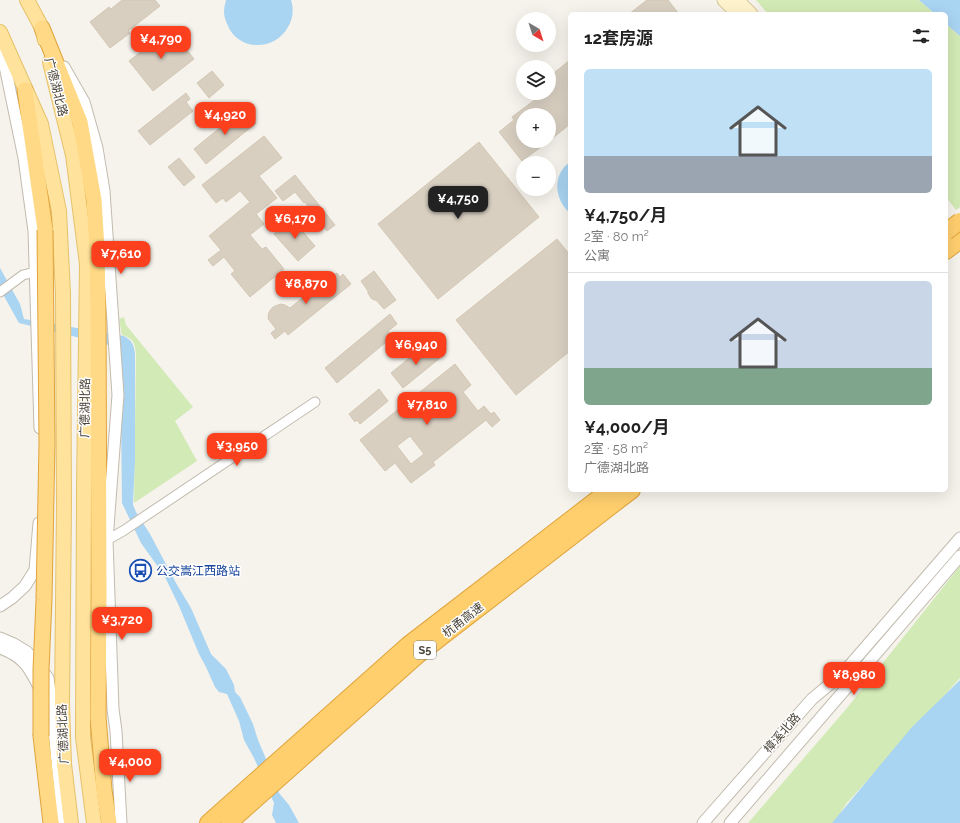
<!DOCTYPE html>
<html lang="zh">
<meta charset="utf-8">
<style>
:root{--surface:#fff;--page:#f2f2f2;--text:#222;--muted:#767676;--line:#e0e0e0;--accent:#fc3f1d}
body{margin:0;font-family:Raleway,"Noto Sans SC",sans-serif;background:var(--page);color:var(--text);height:100vh;display:flex;flex-direction:column;font-size:15px;white-space:nowrap}
*{box-sizing:border-box;margin:0}
p{font-size:13px;color:var(--muted)}
.icon{flex:none;width:22px;height:22px;fill:none;stroke:currentColor;stroke-width:2;stroke-linecap:round;stroke-linejoin:round}
.map{position:relative;flex:1;overflow:hidden}
.drawer{position:absolute;left:568px;top:12px;width:380px;height:480px;display:flex;flex-direction:column;background:var(--surface);border-radius:6px;box-shadow:0 4px 16px #0002}
.drawer>*{flex:none}
.needle{width:26px;rotate:141deg}
.controls{position:absolute;left:516px;top:12px;display:grid;gap:8px}
.controls a{display:grid;place-items:center;width:40px;height:40px;border-radius:50%;background:var(--surface);box-shadow:0 4px 16px #0002;font-size:20px}
.price{position:absolute;translate:-50% -34px;padding:0 9px;border-radius:8px;background:var(--accent);color:#fff;font-size:13px;line-height:26px;filter:drop-shadow(0 1px 2px #0008)}
.price::after{content:'';position:absolute;left:50%;top:24px;width:12px;height:9px;margin-left:-6px;background:inherit;clip-path:polygon(0 0,100% 0,50% 100%)}
.price.active{background:#222;color:#fff}
ul{padding:0;list-style:none}
li{display:grid;align-content:center;gap:8px;height:212px;padding:0 16px}
li+li{border-top:1px solid var(--line)}
li span{display:grid;place-items:center;height:124px;border-radius:6px;color:#555}
li>.icon{margin-inline-start:auto}
span .icon{width:72px;height:72px;fill:#fffc;stroke-width:1}
li b{font-size:17px}
h2{display:flex;justify-content:space-between;align-items:center;height:48px;padding:0 16px;font-size:17px}
.map>svg:first-child{display:block}
</style>
<div class="map">
<svg width="960" height="823" viewBox="0 0 960 823">
<rect width="100%" height="100%" fill="#f6f3ec"/>
<g fill="#d2eab5">
<polygon points="756,0 919,0 935,14 768,14"/>
<polygon points="946,24 960,36 960,207 956,210 946,197"/>
<path d="M124,317L126,325L193,407L175,421L197,461L134,503L136,355C135,343 134,339 122,335L119,319Z"/>
<polygon points="960,566 960,678 846,804 834,823 748,823 847,708"/>
</g>
<g fill="#a9d4f2">
<path d="M226,0H291C294,9 293,19 288,27C276,49 244,52 230,30C227,24 224,18 224,12C224,8 225,4 226,0Z"/>
<polygon points="919,0 960,0 960,36 946,24 946,14 935,14"/>
<path d="M570,162V213C554,200 552,174 570,162Z"/>
<path d="M0,268L20,304L24,319L124,336C133,341 134,346 135,355V459L133,505L136,512L150,534L176,583L191,608L211,654L226,669L234,685L235,692L240,697L253,724L258,740L278,787L279,793L289,805L299,823H276L272,815L274,803L254,758L244,740L239,721L227,694L219,692L215,687L206,667L199,654L179,606L166,579L156,564L141,543L122,503L121,418L117,347L19,323L0,289Z"/>
<polygon points="960,680 960,823 832,823 912,727"/>
</g>
<g fill="#d8cfc1" stroke="#d3c7b4" fill-rule="evenodd">
<polygon points="122,0 155,0 160,6 128,31 130,33 110,48 90,22 109,7 111,9"/>
<polygon points="647,0 668,0 679,14 629,14"/>
<polygon points="170,29 194,59 153,91 129,61 142,51 141,49 155,37 157,39"/>
<polygon points="570,60 570,124 549,141 549,115 523,115 523,141 549,141 522,161 499,132 514,120 512,117 544,93 549,93 549,77"/>
<polygon points="212,71 224,85 209,98 197,83"/>
<polygon points="186,93 190,99 186,102 193,111 150,145 138,131"/>
<polygon points="244,108 256,123 206,164 194,149"/>
<polygon points="264,136 282,158 259,176 277,198 256,214 264,224 250,235 262,249 266,247 284,269 250,297 231,274 235,271 224,257 213,266 208,260 221,250 209,236 250,202 240,191 226,202 223,198 216,203 202,185"/>
<polygon points="479,142 539,217 438,299 378,224"/>
<polygon points="179,158 195,177 184,186 168,167"/>
<polygon points="295,175 335,225 327,231 305,202 304,203 295,192 283,201 275,191"/>
<polygon points="292,219 315,246 298,261 274,234"/>
<polygon points="557,239 570,255 570,351 516,395 456,320"/>
<polygon points="374,271 396,300 384,309 376,300 374,300 371,298 368,293 368,291 361,281"/>
<polygon points="337,273 340,277 343,274 351,284 288,335 285,331 275,339 271,333 276,329 269,320 268,318 269,312 272,308 275,306 281,304 285,305 290,308 332,274 333,276"/>
<polygon points="390,314 397,324 388,331 392,337 337,383 325,368"/>
<polygon points="428,343 440,358 403,388 391,373"/>
<path d="M455,364L471,385L463,392L478,411L484,406L491,414L494,412L500,420L492,427L486,420L433,462L435,465L411,483L395,463L385,471L360,440ZM410,436L424,454L411,464L397,446Z"/>
<polygon points="379,389 388,401 360,424 357,420 355,422 349,414"/>
</g>
<g fill="none" stroke-linecap="round" stroke-linejoin="round">
<defs>
<g id="minor">
<polyline points="0,292 23,275 35,272"/>
<polyline points="107,540 123,531 315,402"/>
</g>
<g id="tertiary">
<polyline points="0,42 24,158 34,231 40,428"/>
<polyline points="64,67 84,102 97,148 104,191 118,395 107,540 113,709 116,731 121,823"/>
<polyline points="0,606 12,598 25,586 35,570 39,523"/>
<polyline points="0,638 14,644 27,652 48,678 52,707 61,806 64,823"/>
<path d="M0,648C23,656 30,668 40,689"/>
<polyline points="703,823 812,699 830,684 850,665 960,538"/>
<polyline points="730,823 960,556"/>
</g>
<g id="secondary">
<polyline points="724,0 738,14"/>
<polyline points="737,0 751,14"/>
</g>
<g id="primary">
<polyline points="27,0 42,28 45,40"/>
<polyline points="0,32 41,124 59,211 63,294 64,504 62,705 64,764 71,823"/>
<polyline points="50,62 73,155 87,264 84,491 83,737 94,823"/>
</g>
<g id="trunk">
<polyline points="42,28 80,122 94,200 97,249 98,312 99,593 98,717 104,790 109,823"/>
<polyline points="25,90 45,230"/>
<polyline points="41,736 51,823"/>
</g>
<g id="motorway">
<polyline points="946,251 960,240"/>
<polyline points="208,823 408,645 609,490"/>
<polyline points="229,823 418,655 632,490"/>
</g>
</defs>
<use href="#minor" stroke="#c2bbae" stroke-width="11"/>
<use href="#tertiary" stroke="#c2bbae" stroke-width="13"/>
<use href="#secondary" stroke="#d6c79b" stroke-width="15"/>
<use href="#primary" stroke="#e6c16a" stroke-width="16"/>
<use href="#trunk" stroke="#e0a43c" stroke-width="17"/>
<use href="#motorway" stroke="#e0a43c" stroke-width="18"/>
<use href="#minor" stroke="#fff" stroke-width="9"/>
<use href="#tertiary" stroke="#fff" stroke-width="11"/>
<use href="#secondary" stroke="#fff3cd" stroke-width="13"/>
<use href="#primary" stroke="#ffe39c" stroke-width="14"/>
<use href="#trunk" stroke="#ffd985" stroke-width="15"/>
<use href="#motorway" stroke="#ffcf6e" stroke-width="16"/>
<defs>
<polyline id="trunk-bridge" points="41,736 41,670 44,600 47,443 45,230"/>
<polyline id="motorway-bridge" points="946,232 960,221"/>
</defs>
<use href="#trunk-bridge" stroke="#e0a43c" stroke-width="17" stroke-linecap="butt"/>
<use href="#motorway-bridge" stroke="#e0a43c" stroke-width="18" stroke-linecap="butt"/>
<use href="#trunk-bridge" stroke="#ffd985" stroke-width="15"/>
<use href="#motorway-bridge" stroke="#ffcf6e" stroke-width="16"/>
</g>
<defs>
<symbol id="bus-ring" viewBox="-11 -11 22 22"><circle r="9.5" fill="#fff" stroke="#1a4fb4" stroke-width="1.5"/><path d="M-5-6H5V4H4V6H2V4H-2V6H-4V4H-5ZM-3.5-4V0h7V-4ZM-3.5 1.2v1.5H-2V1.2ZM2 1.2v1.5H3.5V1.2Z" fill="#1a4fb4"/></symbol>
</defs>
<g fill-rule="evenodd">
<use href="#bus-ring" x="128" y="558" width="25" height="25"/>
</g>
<g text-anchor="middle" dominant-baseline="central" stroke-width="3" stroke-linejoin="round" paint-order="stroke">
<rect fill="#fff" stroke="#817c74" stroke-width="1" x="414" y="641" width="22" height="18" rx="3"/>
<g font-size="11" font-weight="bold" fill="#4b4439">
<text x="425" y="650">S5</text>
</g>
<g font-size="12" fill="#4b4439" stroke="#fff">
<text transform="translate(56 87) rotate(76)">广德湖北路</text>
<text transform="translate(85 408) rotate(-89)">广德湖北路</text>
<text transform="translate(463 620) rotate(-38)">杭甬高速</text>
<text transform="translate(782 733) rotate(-49)">樟溪北路</text>
<text transform="translate(63 734) rotate(-92)">广德湖北路</text>
</g>
<g font-size="12" fill="#164399" stroke="#fff" text-anchor="start">
<text x="156" y="571">公交嵩江西路站</text>
</g>
</g>
</svg>
<div class="controls">
<a><svg class="needle" viewBox="-14 -14 28 28"><path d="M0-13l5 13h-10z" fill="#e53935"/><path d="M0 13l5-13h-10z" fill="#767676"/></svg></a>
<a><svg class="icon" aria-label="layers" viewBox="0 0 24 24"><path d="M12 4l9 5-9 5-9-5zM3 14l9 5 9-5"/></svg></a>
<a>+</a>
<a>−</a>
</div>
<b class="price" style="left:161px;top:60px">¥4,790</b>
<b class="price" style="left:225px;top:136px">¥4,920</b>
<b class="price active" style="left:458px;top:220px">¥4,750</b>
<b class="price" style="left:295px;top:240px">¥6,170</b>
<b class="price" style="left:121px;top:275px">¥7,610</b>
<b class="price" style="left:306px;top:305px">¥8,870</b>
<b class="price" style="left:416px;top:366px">¥6,940</b>
<b class="price" style="left:427px;top:426px">¥7,810</b>
<b class="price" style="left:237px;top:467px">¥3,950</b>
<b class="price" style="left:122px;top:641px">¥3,720</b>
<b class="price" style="left:854px;top:696px">¥8,980</b>
<b class="price" style="left:130px;top:783px">¥4,000</b>
<section class="drawer">
<h2>12套房源<svg class="icon" aria-label="filters" viewBox="0 0 24 24"><path d="M4 7h16M4 17h16"/><circle cx="9" cy="7" r="2"/><circle cx="15" cy="17" r="2"/></svg></h2>
<ul>
<li><span style="background:linear-gradient(#bfe0f5 70%,#9aa5b1 0)"><svg class="icon" aria-label="home" viewBox="0 0 24 24"><path d="M3 11l9-7 9 7M6 9v11h12V9"/></svg></span><div><b>¥4,750/月</b><p>2室 · 80 m²</p><p>公寓</p></div></li>
<li><span style="background:linear-gradient(#c9d6e8 70%,#7fa58c 0)"><svg class="icon" aria-label="home" viewBox="0 0 24 24"><path d="M3 11l9-7 9 7M6 9v11h12V9"/></svg></span><div><b>¥4,000/月</b><p>2室 · 58 m²</p><p>广德湖北路</p></div></li>
</ul>
</section>
</div>
